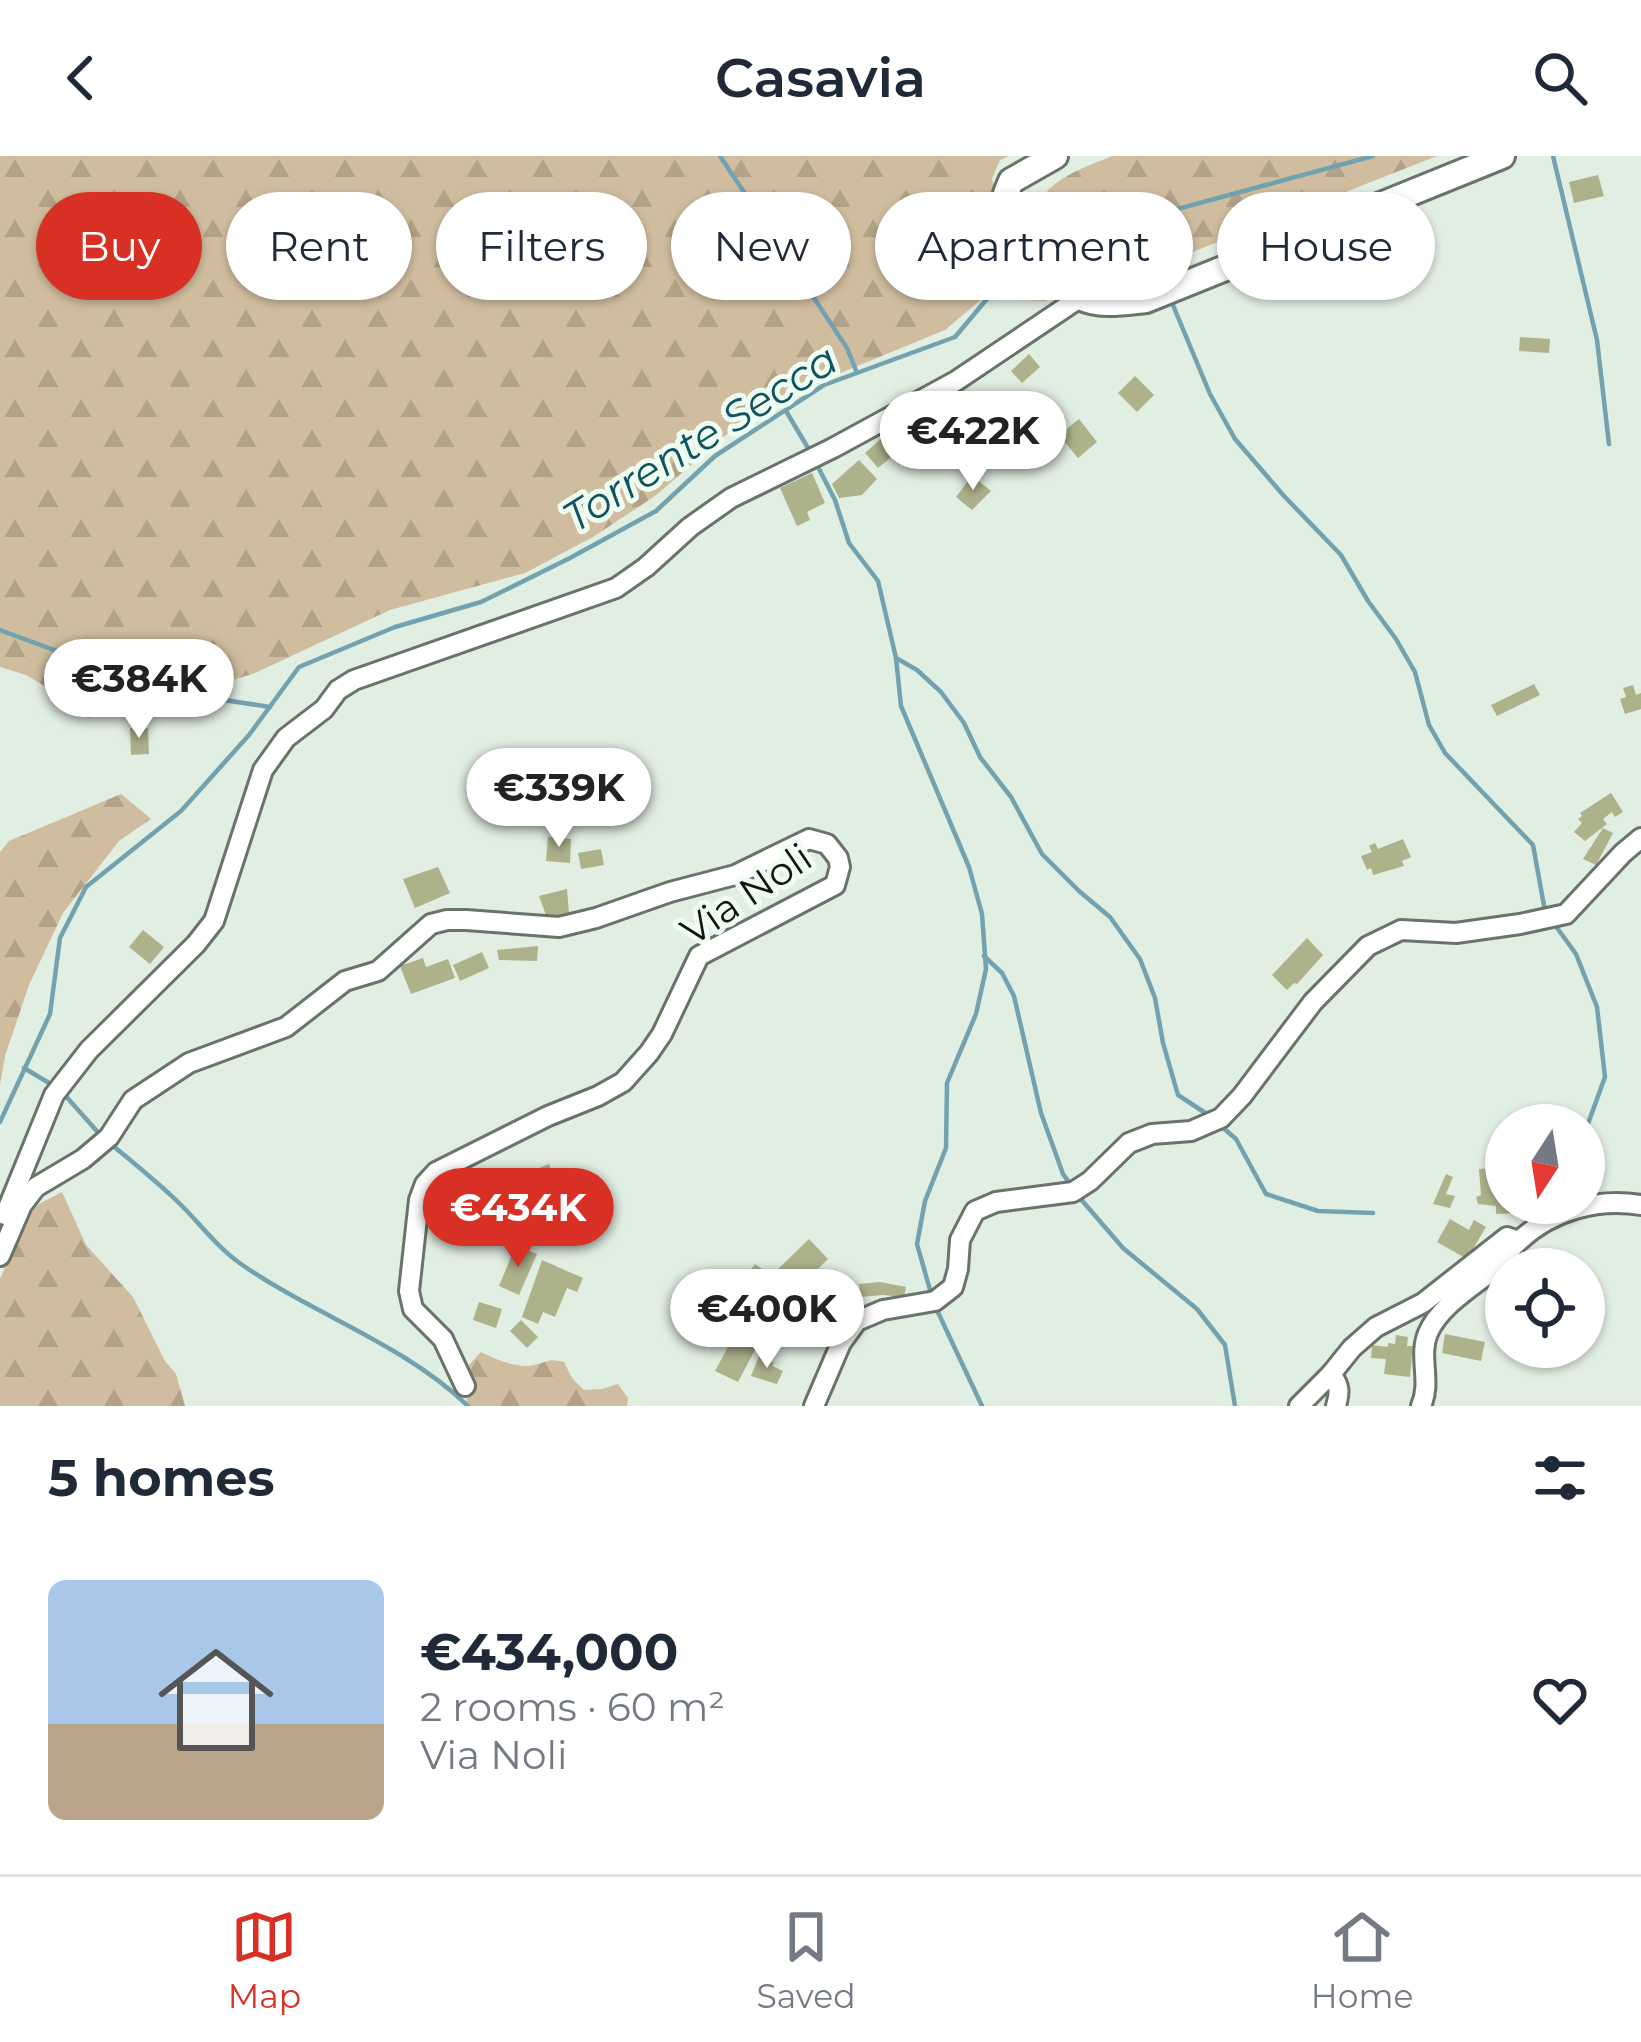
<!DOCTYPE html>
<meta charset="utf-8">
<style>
:root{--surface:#fff;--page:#f6f6f7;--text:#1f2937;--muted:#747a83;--line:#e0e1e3;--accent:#d93025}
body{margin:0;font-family:Montserrat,sans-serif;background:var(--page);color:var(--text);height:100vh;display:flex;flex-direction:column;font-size:45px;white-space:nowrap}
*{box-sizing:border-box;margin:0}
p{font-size:39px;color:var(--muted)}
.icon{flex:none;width:66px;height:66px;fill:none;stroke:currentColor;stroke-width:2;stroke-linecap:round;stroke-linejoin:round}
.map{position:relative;height:1250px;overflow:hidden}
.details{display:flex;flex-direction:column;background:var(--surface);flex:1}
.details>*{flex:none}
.guide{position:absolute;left:36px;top:36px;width:1569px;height:108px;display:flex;gap:24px}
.needle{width:78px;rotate:192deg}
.tools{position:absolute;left:1485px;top:948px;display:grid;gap:24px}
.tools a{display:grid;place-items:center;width:120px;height:120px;border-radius:50%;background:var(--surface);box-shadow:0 3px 9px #0004;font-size:60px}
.price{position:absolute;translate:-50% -102px;padding:0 27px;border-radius:42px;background:#fff;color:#222;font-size:39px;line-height:78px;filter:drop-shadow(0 3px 6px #0008)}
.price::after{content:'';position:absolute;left:50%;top:72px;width:36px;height:27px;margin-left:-18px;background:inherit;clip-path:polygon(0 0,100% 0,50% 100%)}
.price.on{background:var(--accent);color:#fff}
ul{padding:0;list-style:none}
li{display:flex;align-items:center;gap:36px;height:300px;padding:0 48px}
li+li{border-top:3px solid var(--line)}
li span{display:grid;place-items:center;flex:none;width:336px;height:240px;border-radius:18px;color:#555}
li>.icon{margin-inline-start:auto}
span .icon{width:144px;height:144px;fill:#fffc;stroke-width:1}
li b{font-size:51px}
h2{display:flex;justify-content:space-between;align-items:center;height:144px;padding:0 48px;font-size:51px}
.tag{padding:0 42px;border-radius:54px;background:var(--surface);box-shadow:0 3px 9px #0004;font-size:42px;line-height:108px}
.tag.on{background:var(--accent);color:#fff}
header{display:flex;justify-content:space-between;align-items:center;height:156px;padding:0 48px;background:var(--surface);font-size:54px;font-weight:600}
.tab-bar{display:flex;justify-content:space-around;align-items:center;height:168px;border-top:3px solid var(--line);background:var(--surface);font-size:33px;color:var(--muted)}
.tab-bar a{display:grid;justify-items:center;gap:6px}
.tab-bar .on{color:var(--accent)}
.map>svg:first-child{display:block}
</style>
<header><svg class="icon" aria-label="back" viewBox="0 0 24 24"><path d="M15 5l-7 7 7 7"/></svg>Casavia<svg class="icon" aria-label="search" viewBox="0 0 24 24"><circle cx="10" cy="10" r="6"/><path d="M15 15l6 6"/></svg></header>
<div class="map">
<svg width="1641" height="1250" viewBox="0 0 1641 1250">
<defs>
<pattern id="forest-firs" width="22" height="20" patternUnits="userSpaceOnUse" patternTransform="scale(3)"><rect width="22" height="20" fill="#d0bd9f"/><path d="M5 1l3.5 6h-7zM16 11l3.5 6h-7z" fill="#b2a288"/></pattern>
</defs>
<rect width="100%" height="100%" fill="#e1eee2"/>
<g fill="url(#forest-firs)">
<polygon points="0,0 1009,0 1000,4 992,23 1002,65 1047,125 1046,145 983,142 945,174 838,218 746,262 655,340 593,381 525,417 390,454 255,517 201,534 188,548 169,553 126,545 91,562 71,557 43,529 26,519 0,511"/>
<path d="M1112,0H1437L1180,101L1110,122L1081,119L1029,62C1049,22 1074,16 1112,0Z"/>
<polygon points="121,638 151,663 119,685 63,757 29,829 5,900 0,929 0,696 9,685"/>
<polygon points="62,1036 86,1089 133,1141 165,1205 176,1218 185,1250 0,1250 0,1123 26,1062 37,1049"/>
<path d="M481,1196C495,1203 518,1213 534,1209C549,1206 547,1202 564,1206L572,1222L584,1234L602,1233L618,1228L628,1242L627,1250H464L475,1227L468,1210Z"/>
</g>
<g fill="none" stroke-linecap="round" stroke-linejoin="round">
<g stroke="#72a2af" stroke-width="4.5">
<polyline points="720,0 847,192 857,217"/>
<polyline points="1553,0 1597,184 1609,288"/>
<polyline points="1138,65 1164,126"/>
<polyline points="1049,100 1085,78 1373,0"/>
<polyline points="1170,142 1210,238 1235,283 1284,340 1341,399 1368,445 1396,483 1415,516 1429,569 1445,597 1533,689 1545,755"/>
<polyline points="786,255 811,297"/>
<polyline points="816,307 835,344 849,387 878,425 896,502 901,550 969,711 982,758 986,813 976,858 947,927 946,992 925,1045 917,1088 932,1141"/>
<polyline points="0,474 114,516 185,538 270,551"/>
<polyline points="896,502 917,514 941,536 964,567 980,601 1011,641 1042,698 1079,735 1110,761 1140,803 1155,842 1163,887 1178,939 1213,962"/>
<polyline points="1555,769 1576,798 1597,851 1605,921 1585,976"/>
<polyline points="984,800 1002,817 1014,840 1041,957 1063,1018 1073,1032"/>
<polyline points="24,912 54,930"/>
<polyline points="63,937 103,982"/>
<polyline points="0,966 50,858 60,782 86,731 181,655 249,579 299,511 395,471 481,446 570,402 656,355 715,300 824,229 955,181 997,131 1034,109"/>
<polyline points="1221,970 1236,983 1266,1038 1318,1055 1373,1057"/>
<path d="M112,989C136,1009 160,1028 182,1050C201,1069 219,1093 241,1108C314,1159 404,1188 468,1250"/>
<polyline points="1079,1041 1123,1092 1197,1153 1225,1189 1235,1250"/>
<polyline points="936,1152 982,1250"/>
</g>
</g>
<g fill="#aeb28b">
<polygon points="1598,19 1604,40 1574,47 1569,26"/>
<polygon points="1520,181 1550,183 1549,197 1519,195"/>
<polygon points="1029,198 1040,211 1022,227 1011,215"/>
<polygon points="1135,220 1154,239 1137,256 1118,237"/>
<polygon points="1079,263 1097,286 1078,302 1059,279"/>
<polygon points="882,282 895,298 878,312 865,297"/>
<polygon points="859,304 877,323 862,339 839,342 832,328"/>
<polygon points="812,317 825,347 807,356 810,364 797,370 780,332"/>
<polygon points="972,320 991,335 972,354 956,341"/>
<polygon points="1534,528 1540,539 1497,560 1491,549"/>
<polygon points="1633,529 1636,539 1641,537 1641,553 1625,558 1620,543 1626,541 1623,532"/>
<polygon points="130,572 148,572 149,598 131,599"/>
<polygon points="1611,637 1623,656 1615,661 1612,656 1603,663 1607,668 1585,685 1574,676 1582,667 1578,663 1582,660 1580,657"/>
<polygon points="1603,672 1613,677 1596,709 1583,703"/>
<polygon points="548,681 571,683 570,707 546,705"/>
<polygon points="1403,683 1411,701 1402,705 1404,710 1373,719 1371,712 1367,714 1361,700 1372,696 1369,690 1375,687 1378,693"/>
<polygon points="601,693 604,709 581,713 578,697"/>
<polygon points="438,711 450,737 415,752 403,723"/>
<polygon points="567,733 569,757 547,762 539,740"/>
<polygon points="143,774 164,791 150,808 129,791"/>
<polygon points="1307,782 1323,799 1297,828 1294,827 1287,834 1272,819"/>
<polygon points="538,790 537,805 499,804 497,794"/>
<polygon points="482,796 489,812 460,825 453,809"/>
<polygon points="423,802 426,811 448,803 455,822 411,838 400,810"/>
<polygon points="549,1008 552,1016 565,1012 569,1023 557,1028 561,1040 544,1046 532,1015"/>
<polygon points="1506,1011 1506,1047 1546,1047 1546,1056 1496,1058 1496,1050 1478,1048 1476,1041 1481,1039 1479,1013"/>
<polygon points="1446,1018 1453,1021 1446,1038 1455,1040 1450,1052 1433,1048"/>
<polygon points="1450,1063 1469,1074 1474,1064 1486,1071 1467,1103 1437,1086"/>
<polygon points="809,1083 828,1103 790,1140 771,1120"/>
<polygon points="516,1089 537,1098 519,1139 499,1130"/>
<polygon points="542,1104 583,1122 577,1136 567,1132 555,1161 543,1156 538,1168 522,1161"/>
<polygon points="755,1108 768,1117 758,1131 768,1137 753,1159 735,1145 747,1129 742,1125"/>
<polygon points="880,1126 906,1131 904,1141 883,1139 861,1141 859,1128"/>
<polygon points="772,1137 787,1141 766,1173 738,1226 715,1215 744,1161 754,1166"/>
<polygon points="479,1146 502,1153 496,1172 473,1164"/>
<polygon points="521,1164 538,1181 527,1192 510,1175"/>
<polygon points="1445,1178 1485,1186 1481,1205 1442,1197"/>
<polygon points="1396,1179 1408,1181 1407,1190 1413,1190 1410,1221 1384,1218 1386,1203 1371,1202 1372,1189 1388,1191 1388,1187 1395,1188"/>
<polygon points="759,1200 774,1207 772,1210 783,1215 777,1228 751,1220"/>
</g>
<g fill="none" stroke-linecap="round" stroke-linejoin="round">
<defs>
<g id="minor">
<polyline points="5,1059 54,939 89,894 196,788 214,765 263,614 286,582 324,553 338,534 354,524 616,432 646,411 690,371 731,342 833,292 956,225 1081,141"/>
<polyline points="0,1100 22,1049 36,1031 83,1003 109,981 133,944 189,907 286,871 345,825 378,815 431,768 447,764 466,764 559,771 596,762 670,736 735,719 809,683 827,688 838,702 840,711 835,729 699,800 662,878 649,897 623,926 598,940 548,960 436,1016 425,1028 419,1044 409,1135 413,1153 443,1183 465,1230"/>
<path d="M1331,1218C1340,1230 1340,1236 1336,1250"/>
<polyline points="814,1250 841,1187 857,1165 883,1154 935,1145 953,1131 958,1113 960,1084 975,1055 996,1046 1073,1036 1090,1025 1129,987 1152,978 1191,975 1221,962 1242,940 1313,846 1368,790 1401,774 1456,777 1520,768 1566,758 1623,697 1641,682"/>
<polyline points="1299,1250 1331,1218 1352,1192 1376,1171 1423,1147 1507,1081 1518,1085"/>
<path d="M1421,1250C1432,1226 1418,1200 1428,1177C1438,1153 1468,1133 1488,1118C1500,1108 1508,1094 1520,1084C1553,1054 1597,1042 1641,1049"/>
</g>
<path id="major" d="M1055,0L1011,25C1009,31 1005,37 1005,43C1004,66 1060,130 1080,141C1100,151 1125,146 1146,144L1502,0"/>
</defs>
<use href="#minor" stroke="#687469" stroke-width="24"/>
<use href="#major" stroke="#687469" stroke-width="30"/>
<use href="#minor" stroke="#fff" stroke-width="18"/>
<use href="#major" stroke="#fff" stroke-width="24"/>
</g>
<g text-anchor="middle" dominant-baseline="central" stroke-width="10" stroke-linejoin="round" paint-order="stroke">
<g font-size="39" fill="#101511" stroke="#effcf0">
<text transform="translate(746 738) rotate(-34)">Via Noli</text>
</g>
<g font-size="42" font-style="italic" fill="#0f5261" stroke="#effcf0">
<text transform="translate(700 282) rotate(-32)">Torrente Secca</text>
</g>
</g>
</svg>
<div class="tools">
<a><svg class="needle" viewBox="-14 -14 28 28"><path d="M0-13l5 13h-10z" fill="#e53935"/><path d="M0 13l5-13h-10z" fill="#747a83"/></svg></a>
<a><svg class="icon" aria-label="locate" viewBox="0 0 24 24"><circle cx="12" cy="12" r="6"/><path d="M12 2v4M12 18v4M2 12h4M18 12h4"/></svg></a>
</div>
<b class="price" style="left:973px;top:337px">€422K</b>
<b class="price" style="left:139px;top:585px">€384K</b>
<b class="price" style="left:559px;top:694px">€339K</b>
<b class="price on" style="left:518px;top:1114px">€434K</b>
<b class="price" style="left:767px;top:1215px">€400K</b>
<div class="guide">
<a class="tag on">Buy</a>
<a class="tag">Rent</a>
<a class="tag">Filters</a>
<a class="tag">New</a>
<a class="tag">Apartment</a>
<a class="tag">House</a>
</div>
</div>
<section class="details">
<h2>5 homes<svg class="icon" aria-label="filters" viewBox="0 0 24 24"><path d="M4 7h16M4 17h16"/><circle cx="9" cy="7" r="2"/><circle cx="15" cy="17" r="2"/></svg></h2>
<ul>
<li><span style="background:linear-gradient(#a9c7e8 60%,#b9a48a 0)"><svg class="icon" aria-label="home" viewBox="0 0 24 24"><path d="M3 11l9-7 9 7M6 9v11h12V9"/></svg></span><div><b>€434,000</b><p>2 rooms · 60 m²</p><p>Via Noli</p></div><svg class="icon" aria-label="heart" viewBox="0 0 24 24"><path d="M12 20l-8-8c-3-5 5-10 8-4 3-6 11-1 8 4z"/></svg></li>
</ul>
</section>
<nav class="tab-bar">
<a class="on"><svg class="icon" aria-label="map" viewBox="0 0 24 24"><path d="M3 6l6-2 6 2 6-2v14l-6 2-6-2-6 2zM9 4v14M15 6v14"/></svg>Map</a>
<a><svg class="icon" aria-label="saved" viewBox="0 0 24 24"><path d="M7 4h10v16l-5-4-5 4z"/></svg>Saved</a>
<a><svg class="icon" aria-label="home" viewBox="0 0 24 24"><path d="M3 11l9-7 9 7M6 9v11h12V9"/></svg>Home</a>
</nav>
